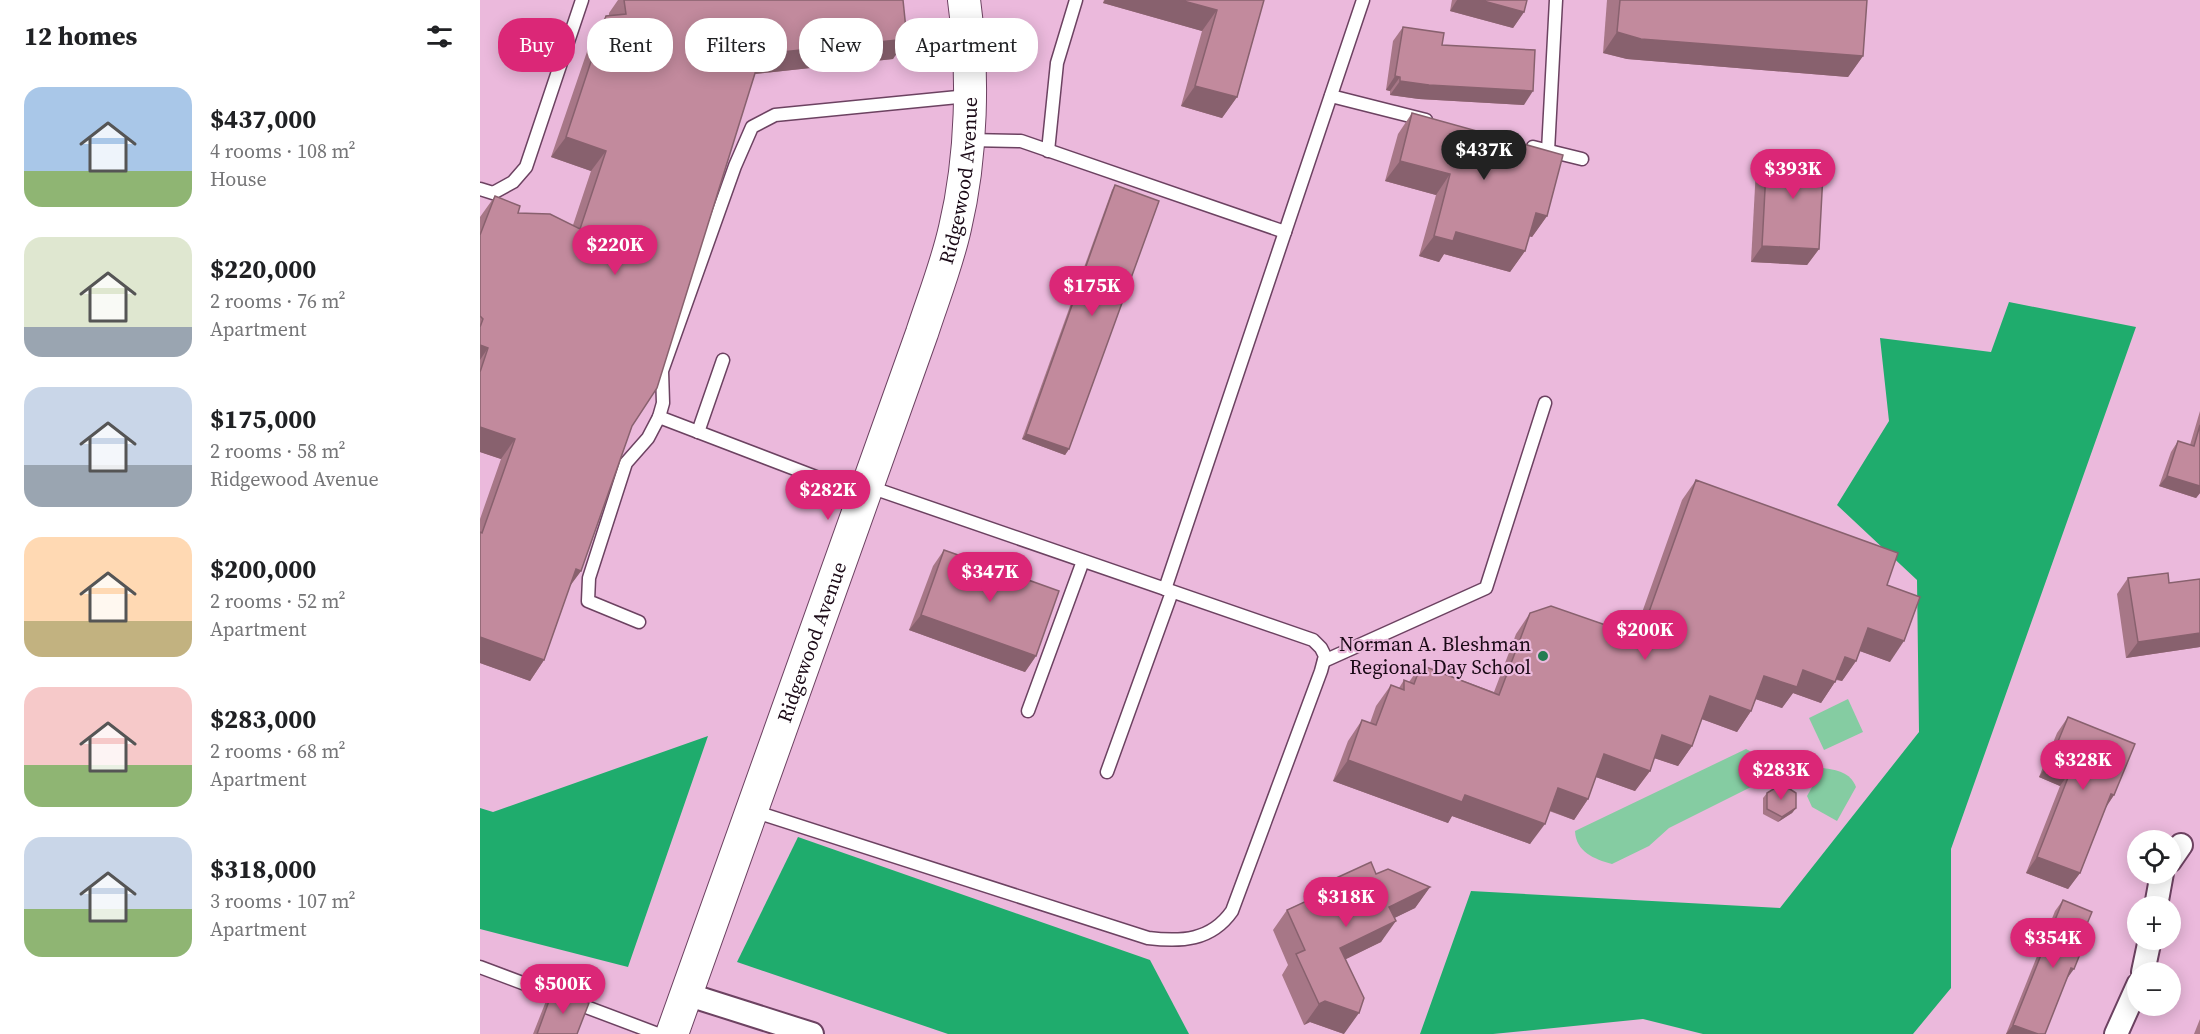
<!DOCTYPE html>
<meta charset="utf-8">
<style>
:root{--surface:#fff;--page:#f2f2f2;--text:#202124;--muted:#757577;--accent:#db2777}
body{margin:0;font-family:"Source Serif 4",serif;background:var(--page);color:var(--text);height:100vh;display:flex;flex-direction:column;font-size:22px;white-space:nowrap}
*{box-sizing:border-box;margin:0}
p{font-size:20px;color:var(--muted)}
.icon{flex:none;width:33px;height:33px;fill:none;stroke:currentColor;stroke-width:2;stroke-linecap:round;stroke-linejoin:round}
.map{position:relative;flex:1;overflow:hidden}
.panel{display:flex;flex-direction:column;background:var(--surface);width:480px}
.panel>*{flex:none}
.guide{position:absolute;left:18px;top:18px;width:570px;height:54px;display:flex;gap:12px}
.controls{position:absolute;left:1647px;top:830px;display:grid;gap:12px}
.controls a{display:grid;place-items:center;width:54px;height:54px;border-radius:50%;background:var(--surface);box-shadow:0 3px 15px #0003;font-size:30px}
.price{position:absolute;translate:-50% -51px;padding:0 14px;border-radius:21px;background:var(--accent);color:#fff;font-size:20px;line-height:39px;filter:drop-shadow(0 2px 3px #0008)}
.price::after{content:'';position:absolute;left:50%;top:36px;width:18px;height:14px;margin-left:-9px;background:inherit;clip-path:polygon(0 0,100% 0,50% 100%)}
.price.active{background:#222;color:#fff}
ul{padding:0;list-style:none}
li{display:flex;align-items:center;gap:18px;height:150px;padding:0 24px}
li span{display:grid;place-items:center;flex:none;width:168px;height:120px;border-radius:18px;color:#555}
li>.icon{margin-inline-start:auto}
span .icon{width:72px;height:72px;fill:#fffc;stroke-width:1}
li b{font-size:26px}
h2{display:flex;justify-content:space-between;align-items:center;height:72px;padding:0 24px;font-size:26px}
.tag{padding:0 21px;border-radius:24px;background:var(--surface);box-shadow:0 3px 15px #0003;font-size:21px;line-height:54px}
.tag.active{background:var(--accent);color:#fff}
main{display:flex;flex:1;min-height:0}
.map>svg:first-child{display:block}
</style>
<main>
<section class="panel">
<h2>12 homes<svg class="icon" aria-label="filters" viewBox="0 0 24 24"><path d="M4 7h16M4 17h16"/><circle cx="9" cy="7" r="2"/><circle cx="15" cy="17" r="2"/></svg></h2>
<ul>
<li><span style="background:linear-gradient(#a9c7e8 70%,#8fb573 0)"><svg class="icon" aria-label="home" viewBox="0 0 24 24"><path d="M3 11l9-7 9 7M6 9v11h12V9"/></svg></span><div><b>$437,000</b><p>4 rooms · 108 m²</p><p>House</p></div></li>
<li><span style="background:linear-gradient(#dfe7d0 75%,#9aa5b1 0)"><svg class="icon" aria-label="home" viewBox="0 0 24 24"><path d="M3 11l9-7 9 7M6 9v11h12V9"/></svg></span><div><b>$220,000</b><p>2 rooms · 76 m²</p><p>Apartment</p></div></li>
<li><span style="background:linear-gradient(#c9d6e8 65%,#9aa5b1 0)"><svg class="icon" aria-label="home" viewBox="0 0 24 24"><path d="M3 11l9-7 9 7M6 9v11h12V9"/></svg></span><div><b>$175,000</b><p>2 rooms · 58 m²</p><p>Ridgewood Avenue</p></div></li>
<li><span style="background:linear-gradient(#ffd9b3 70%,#c2b280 0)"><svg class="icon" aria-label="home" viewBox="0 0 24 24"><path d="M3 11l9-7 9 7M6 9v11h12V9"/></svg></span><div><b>$200,000</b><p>2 rooms · 52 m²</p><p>Apartment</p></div></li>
<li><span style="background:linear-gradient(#f6c9c9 65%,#8fb573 0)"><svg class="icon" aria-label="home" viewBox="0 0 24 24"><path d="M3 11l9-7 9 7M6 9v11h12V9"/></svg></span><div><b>$283,000</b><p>2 rooms · 68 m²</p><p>Apartment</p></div></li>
<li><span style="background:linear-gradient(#c9d6e8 60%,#8fb573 0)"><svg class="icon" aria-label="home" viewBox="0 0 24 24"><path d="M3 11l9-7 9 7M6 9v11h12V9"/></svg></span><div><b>$318,000</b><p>3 rooms · 107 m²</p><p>Apartment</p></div></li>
</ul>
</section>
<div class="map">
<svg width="1720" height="1034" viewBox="0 0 1720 1034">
<rect width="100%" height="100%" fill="#ebb9dc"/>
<g fill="#85cca2">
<polygon points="1368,699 1383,732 1344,750 1329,718"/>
<path d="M1266,749C1280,756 1283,765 1289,778L1189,828L1169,846L1132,864C1114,859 1096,852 1095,831Z"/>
<path d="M1343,768C1357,770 1370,772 1376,787L1357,821L1332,807L1327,796Z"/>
</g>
<g fill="#1fac6d">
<polygon points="1529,302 1656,327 1471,849 1471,988 1433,1034 1223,1034 1163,1019 1013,1034 940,1034 991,891 1300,908 1439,732 1437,580 1357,505 1409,421 1400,338 1511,352"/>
<polygon points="228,736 148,967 0,929 0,808 13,812"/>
<polygon points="318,837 670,960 709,1034 468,1034 257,962"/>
</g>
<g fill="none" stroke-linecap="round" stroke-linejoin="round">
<defs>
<g id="lane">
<polyline points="851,96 946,120"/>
<polyline points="488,140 541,141 805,232"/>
<polyline points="1053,147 1102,159"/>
<polyline points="568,151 577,63 596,0"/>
<polyline points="1068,151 1076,0"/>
<polyline points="0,189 13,193 33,182 46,167 102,0"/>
<polyline points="179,417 383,495"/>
<polyline points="218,432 243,360"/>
<polyline points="685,589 883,0"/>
<polyline points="159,622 108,601 109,578 146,463 168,438 179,417 183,403 182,371 255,166 272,127 295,115 488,96"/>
<polyline points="844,661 1006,588 1065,403"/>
<polyline points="548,711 603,561"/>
<polyline points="627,772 692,592"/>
<path d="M273,811L668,938C701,942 731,941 752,911L841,671L845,656L841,648L833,640L387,486"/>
<polyline points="0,967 178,1034"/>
</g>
<g id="street">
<polyline points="1690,861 1701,845"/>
<polyline points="1676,906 1682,873"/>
<polyline points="1663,972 1670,939"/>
<polyline points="206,994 332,1034"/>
<polyline points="1636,1034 1658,985"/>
</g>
<g id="secondary">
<path id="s1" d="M192,1034L442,333C453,299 467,264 475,228C492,157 494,72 484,0"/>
</g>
</defs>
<use href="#lane" stroke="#6c4261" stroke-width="15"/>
<use href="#street" stroke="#6c4261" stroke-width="26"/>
<use href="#secondary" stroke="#6c4261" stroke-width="34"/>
<use href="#lane" stroke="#fff" stroke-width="12"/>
<use href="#street" stroke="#fff" stroke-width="22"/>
<use href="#secondary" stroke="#fff" stroke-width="32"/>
</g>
<g fill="#a77787">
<polygon points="138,0 423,0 413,59 275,74 152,426 101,571 90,586 64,660 50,681 0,663 0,519 21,459 0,452 0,217 15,196 38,213 93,225 111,171 71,157 112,37 126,16 129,16 129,13"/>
<polygon points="624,0 784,0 757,97 742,118 701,106 722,31 623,3"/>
<polygon points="972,0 1047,0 1044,12 1033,28 970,11"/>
<polygon points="1127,0 1387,0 1383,56 1368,77 1147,59 1123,53"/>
<polygon points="923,27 962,45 1044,105 939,99 910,95 910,91 906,90 913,41"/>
<polygon points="932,113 1067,216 1052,237 1049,236 1045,251 1030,272 964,254 959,262 939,256 956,195 905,181 918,134"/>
<polygon points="1287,152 1339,249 1327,265 1271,262 1276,168"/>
<polygon points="635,185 589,449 585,455 542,439 632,190"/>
<polygon points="1720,411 1720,493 1716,498 1679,486 1691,452 1698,441 1710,445"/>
<polygon points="1216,480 1407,585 1410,662 1380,651 1376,661 1362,681 1356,680 1341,703 1313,693 1302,708 1276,699 1271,711 1257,732 1222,719 1212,746 1198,766 1174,758 1170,771 1155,791 1116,777 1108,799 1094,820 1069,811 1050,844 972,816 968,823 853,781 868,741 882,720 890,723 896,706 911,685 919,688 924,680 929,682 941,665 1014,692 1036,634 1050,613 1154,635 1202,500"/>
<polygon points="464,550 556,656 545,672 429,630 453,566"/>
<polygon points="1648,578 1689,583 1720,579 1720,647 1646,658 1637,594"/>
<polygon points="1588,717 1634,795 1625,809 1600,873 1588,889 1546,873 1580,786 1559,777 1577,733"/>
<polygon points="1287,793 1316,808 1312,813 1298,822 1283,814 1283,798"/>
<polygon points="896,874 950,887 935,908 914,918 901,942 865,959 864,1034 830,1022 824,1025 802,975 808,965 793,930 807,910 832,898 841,885"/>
<polygon points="1583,900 1599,943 1565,1034 1526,1034 1575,911"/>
<polygon points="73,990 97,1034 53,1034 66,1001"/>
<polygon points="1720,1019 1720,1034 1714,1034"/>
</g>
<g fill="#88616e">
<polygon points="625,0 700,0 737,10 722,31 623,3"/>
<polygon points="977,0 1000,0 1044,12 1033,28 970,11"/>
<polygon points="1137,32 1383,56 1368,77 1147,59 1123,53"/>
<polygon points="427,39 413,59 266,75 281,54"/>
<polygon points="915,76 920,77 910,91 906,90"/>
<polygon points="920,81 1053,91 1044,105 939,99 910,95"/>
<polygon points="715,86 757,97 742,118 701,106"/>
<polygon points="86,137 126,151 111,171 71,157"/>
<polygon points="920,161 970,174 956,195 905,181"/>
<polygon points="1056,213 1067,216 1052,237 1041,234"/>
<polygon points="976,232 1045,251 1030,272 964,254 959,262 939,256 954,236"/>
<polygon points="1282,246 1339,249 1327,265 1271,262"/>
<polygon points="0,345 8,348 0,360"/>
<polygon points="0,427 35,439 21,459 0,452"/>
<polygon points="546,434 589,449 585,455 542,439"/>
<polygon points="1687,476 1720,486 1720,493 1716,498 1679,486"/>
<polygon points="96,569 101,571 86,591"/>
<polygon points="441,615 556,656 545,672 429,630"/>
<polygon points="1388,628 1424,641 1410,662 1374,649"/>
<polygon points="1720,633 1720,647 1646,658 1658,642"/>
<polygon points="0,637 64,660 50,681 0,663"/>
<polygon points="1365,657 1376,661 1362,681 1350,677"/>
<polygon points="1323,670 1355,682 1341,703 1313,693 1302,708 1269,697 1284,676"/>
<polygon points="1230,696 1271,711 1257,732 1216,717"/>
<polygon points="1182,735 1212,746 1198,766 1168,756"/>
<polygon points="1124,754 1170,771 1155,791 1110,775"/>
<polygon points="868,760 985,795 1065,824 1050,844 972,816 968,823 853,781"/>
<polygon points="1570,761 1591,770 1580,786 1559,777"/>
<polygon points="1078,788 1108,799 1094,820 1063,808"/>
<polygon points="1631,794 1634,795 1623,811"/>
<polygon points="1316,808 1312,813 1298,822 1302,817"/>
<polygon points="1557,857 1600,873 1588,889 1546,873"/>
<polygon points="950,887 935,908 894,928 909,907"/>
<polygon points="916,921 901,942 846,969 860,948"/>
<polygon points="1591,968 1594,969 1586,980"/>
<polygon points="845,1001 879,1013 864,1034 830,1022 824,1025 839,1004"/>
<polygon points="1533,1025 1558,1034 1526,1034"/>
</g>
<g fill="#c28a9d" stroke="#88616e" stroke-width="1.5">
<polygon points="144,0 423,0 427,39 281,54 177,388 152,426 101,571 96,569 64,660 0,637 0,532 2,533 35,439 0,427 0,372 8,348 0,345 0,327 3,319 0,316 0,235 15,196 40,206 38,213 70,214 100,229 126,151 86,137 126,16 146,14"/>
<polygon points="700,0 784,0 757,97 715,86 737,10"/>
<polygon points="1000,0 1047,0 1044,12"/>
<polygon points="1140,0 1387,0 1383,56 1161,39 1137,32"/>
<polygon points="923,27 964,33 962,45 1055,50 1053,91 949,85 920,81 920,77 915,76"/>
<polygon points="932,113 1083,155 1067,216 1056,213 1045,251 976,232 973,241 954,236 970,174 920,161"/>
<polygon points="1287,152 1344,155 1339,249 1282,246"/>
<polygon points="635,185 679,201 589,449 546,434"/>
<polygon points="1720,425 1720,486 1687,476 1698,441 1714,446"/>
<polygon points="1216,480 1418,553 1407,585 1440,597 1424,641 1388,628 1376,661 1365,657 1355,682 1323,670 1317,687 1284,676 1271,711 1230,696 1212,746 1182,735 1170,771 1124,754 1108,799 1078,788 1065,824 985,795 982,802 868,760 882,720 896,725 911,685 924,690 924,680 934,684 941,665 1019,695 1050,613 1071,606 1160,637"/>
<polygon points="464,550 579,591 556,656 441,615"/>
<polygon points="1688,573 1689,583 1720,579 1720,633 1658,642 1648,578"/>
<polygon points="1588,717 1655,744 1634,795 1631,794 1600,873 1557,857 1591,770 1570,761"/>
<polygon points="1302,784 1316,793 1316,808 1302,817 1287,809 1287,793"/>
<polygon points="891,862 896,874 908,869 950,887 909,907 916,921 860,948 884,998 879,1013 845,1001 839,1004 816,954 825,950 807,910 844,893 841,885"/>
<polygon points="1583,900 1612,912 1599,943 1604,944 1594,969 1591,968 1565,1034 1558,1034 1533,1025"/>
<polygon points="73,990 109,1003 97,1034 57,1034"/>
</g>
<circle fill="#247c51" stroke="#ebb9dc" stroke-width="2" cx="1063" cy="656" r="6"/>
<g text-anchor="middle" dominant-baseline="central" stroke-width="4.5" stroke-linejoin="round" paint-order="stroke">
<g font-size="20" fill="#1a0916" stroke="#ebb9dc">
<text stroke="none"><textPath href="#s1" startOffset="902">Ridgewood Avenue</textPath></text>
<text stroke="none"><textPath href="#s1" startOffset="416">Ridgewood Avenue</textPath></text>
</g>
<g font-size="20" fill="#1a0916" stroke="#ebb9dc" text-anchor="end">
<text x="1051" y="644">Norman A. Bleshman<tspan x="1051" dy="23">Regional Day School</tspan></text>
</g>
</g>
</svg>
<div class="controls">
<a><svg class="icon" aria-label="locate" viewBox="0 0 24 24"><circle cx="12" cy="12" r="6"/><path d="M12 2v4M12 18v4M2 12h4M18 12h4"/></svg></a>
<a>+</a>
<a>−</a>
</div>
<b class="price active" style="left:1004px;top:181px">$437K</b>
<b class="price" style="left:1313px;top:200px">$393K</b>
<b class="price" style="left:135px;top:276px">$220K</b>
<b class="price" style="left:612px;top:317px">$175K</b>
<b class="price" style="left:348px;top:521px">$282K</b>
<b class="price" style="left:510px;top:603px">$347K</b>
<b class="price" style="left:1165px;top:661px">$200K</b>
<b class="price" style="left:1603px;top:791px">$328K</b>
<b class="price" style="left:1301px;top:801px">$283K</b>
<b class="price" style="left:866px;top:928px">$318K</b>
<b class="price" style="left:1573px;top:969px">$354K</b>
<b class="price" style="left:83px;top:1015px">$500K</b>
<div class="guide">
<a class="tag active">Buy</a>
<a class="tag">Rent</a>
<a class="tag">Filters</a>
<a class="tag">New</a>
<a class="tag">Apartment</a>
</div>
</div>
</main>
